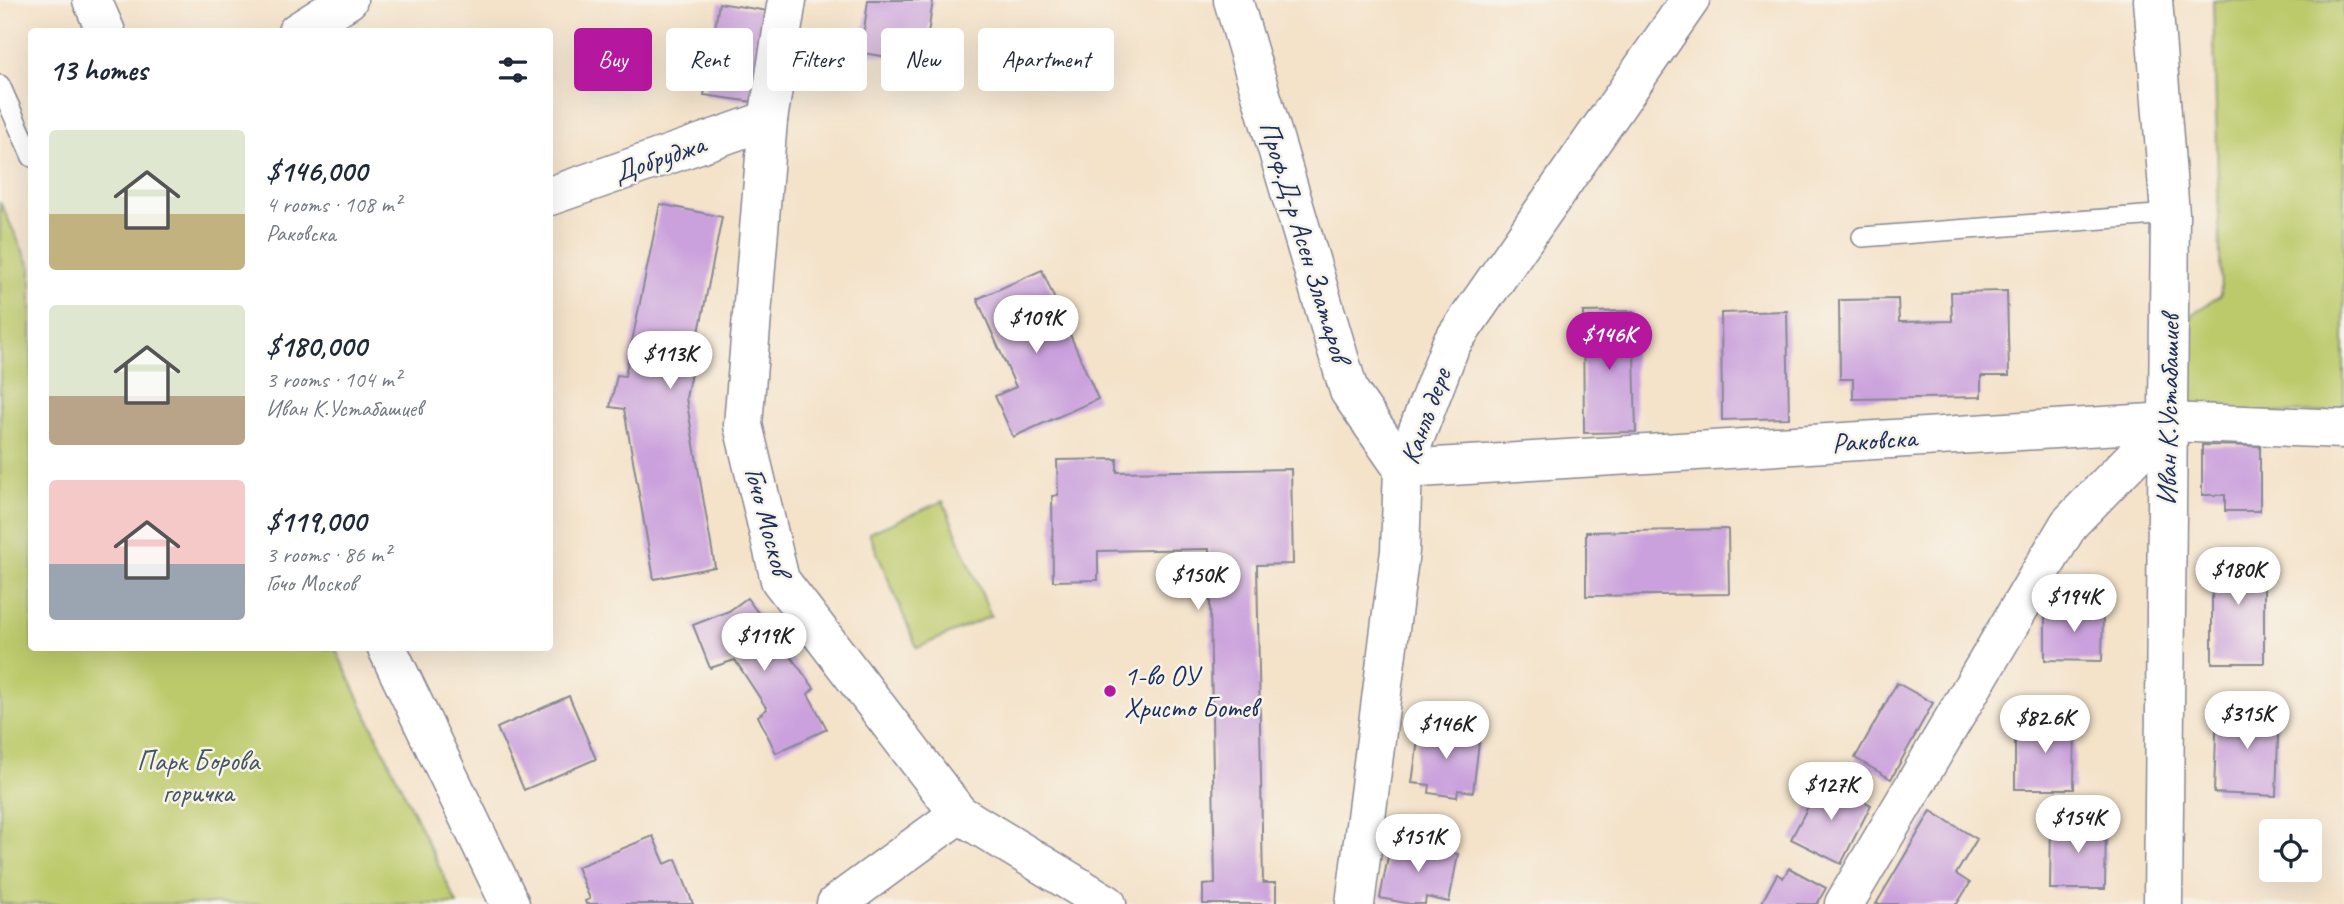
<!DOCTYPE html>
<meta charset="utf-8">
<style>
:root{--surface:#fff;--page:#f2f2f3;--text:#1f2937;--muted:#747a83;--accent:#b5179e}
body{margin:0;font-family:Caveat,sans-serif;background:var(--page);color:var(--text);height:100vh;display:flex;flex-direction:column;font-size:26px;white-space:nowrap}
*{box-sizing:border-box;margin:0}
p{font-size:23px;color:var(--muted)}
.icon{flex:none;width:38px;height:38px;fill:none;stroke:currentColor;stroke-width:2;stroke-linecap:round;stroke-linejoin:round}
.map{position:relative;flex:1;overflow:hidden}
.sheet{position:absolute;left:28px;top:28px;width:525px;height:623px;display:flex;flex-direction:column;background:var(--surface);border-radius:7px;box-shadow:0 7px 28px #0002}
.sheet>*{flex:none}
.top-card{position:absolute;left:574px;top:28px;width:665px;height:63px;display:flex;gap:14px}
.buttons{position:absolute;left:2259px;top:819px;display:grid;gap:14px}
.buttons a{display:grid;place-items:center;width:63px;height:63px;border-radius:7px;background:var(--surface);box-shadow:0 7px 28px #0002;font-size:35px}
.price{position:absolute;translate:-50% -60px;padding:0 16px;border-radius:24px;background:#fff;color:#222;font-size:23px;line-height:46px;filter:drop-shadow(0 2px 4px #0008)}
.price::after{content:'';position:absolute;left:50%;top:42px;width:21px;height:16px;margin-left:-10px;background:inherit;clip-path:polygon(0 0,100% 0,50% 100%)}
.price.on{background:var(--accent);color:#fff}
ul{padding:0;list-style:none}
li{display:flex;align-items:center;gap:21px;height:175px;padding:0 21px}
li span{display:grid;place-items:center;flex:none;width:196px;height:140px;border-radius:7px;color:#555}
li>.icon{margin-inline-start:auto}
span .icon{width:84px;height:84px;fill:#fffc;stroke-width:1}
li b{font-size:30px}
h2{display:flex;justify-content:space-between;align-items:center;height:84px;padding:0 21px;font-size:30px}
.pill{padding:0 24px;border-radius:7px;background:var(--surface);box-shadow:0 7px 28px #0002;font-size:24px;line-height:63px}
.pill.on{background:var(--accent);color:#fff}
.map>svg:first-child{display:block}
</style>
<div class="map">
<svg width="2344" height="904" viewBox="0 0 2344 904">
<rect width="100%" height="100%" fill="#f7f3e8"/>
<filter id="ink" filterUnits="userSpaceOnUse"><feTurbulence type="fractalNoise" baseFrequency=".0143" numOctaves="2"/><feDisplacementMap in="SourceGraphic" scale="14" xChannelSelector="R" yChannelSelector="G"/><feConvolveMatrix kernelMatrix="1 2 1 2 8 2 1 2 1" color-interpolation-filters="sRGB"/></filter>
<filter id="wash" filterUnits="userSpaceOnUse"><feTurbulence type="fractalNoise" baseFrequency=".00686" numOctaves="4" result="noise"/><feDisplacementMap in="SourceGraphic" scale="28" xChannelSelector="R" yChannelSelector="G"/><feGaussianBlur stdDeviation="1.57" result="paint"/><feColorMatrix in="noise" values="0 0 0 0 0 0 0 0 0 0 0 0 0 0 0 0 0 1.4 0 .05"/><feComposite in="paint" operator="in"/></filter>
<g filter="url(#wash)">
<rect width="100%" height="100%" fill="#f4e2c9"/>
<g fill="#bdca6c" stroke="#6c7c65" stroke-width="2">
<polygon points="2213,0 2344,0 2344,412 2168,414 2192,314 2221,295"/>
<polygon points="0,202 31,268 32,648 335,648 457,904 0,904"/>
<polygon points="943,501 991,616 917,648 869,533"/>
</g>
<g id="blocks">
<g fill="#caa1dd">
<polygon points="868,0 933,0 924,62 861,53"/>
<polygon points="719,3 768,11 753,102 704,95"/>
<polygon points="660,204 722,217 686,398 715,567 654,579 624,409 610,407 617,375 625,376"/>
<polygon points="1042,270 1098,399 1013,437 995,396 1016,387 977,299"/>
<polygon points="2007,291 2009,376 1981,376 1981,397 1853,399 1853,379 1840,379 1839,300 1898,299 1899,322 1952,321 1951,292"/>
<polygon points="1633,311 1636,432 1584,433 1583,312"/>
<polygon points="1787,311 1789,418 1722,420 1721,313"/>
<polygon points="2202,445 2260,446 2260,511 2225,511 2225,495 2202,495"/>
<polygon points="1117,459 1117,472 1291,469 1293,564 1257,565 1263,883 1276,883 1276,904 1203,904 1203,885 1215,884 1209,549 1098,551 1098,580 1053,581 1052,496 1058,495 1057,460"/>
<polygon points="1728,529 1729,594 1586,596 1586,532"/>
<rect x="2212" y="551" width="52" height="112"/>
<polygon points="747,598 814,688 808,694 827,729 776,753 758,716 767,709 735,660 710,668 693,625 729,611"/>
<polygon points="2045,607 2103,608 2102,661 2045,660"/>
<polygon points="1897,683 1933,703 1891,779 1855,758"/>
<polygon points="569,696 596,759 524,790 497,728"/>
<polygon points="2217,706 2279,708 2276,796 2214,793"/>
<polygon points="2015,722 2075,722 2074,789 2015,789"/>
<polygon points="1420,726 1480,734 1473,792 1458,790 1457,797 1429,793 1430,785 1412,783"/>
<polygon points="1822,780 1871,805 1841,864 1791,839"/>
<polygon points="1931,811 1977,839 1956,874 1970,883 1957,904 1876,904"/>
<polygon points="2051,821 2106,822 2105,889 2050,889"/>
<polygon points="653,836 665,864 676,859 693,904 586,904 585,901 590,899 577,867"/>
<polygon points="1391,841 1458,854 1449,902 1426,897 1425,904 1410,904 1380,898"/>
<polygon points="1789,868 1826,888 1817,904 1761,904 1777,874 1783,878"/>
</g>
</g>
</g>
<g filter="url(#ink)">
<use href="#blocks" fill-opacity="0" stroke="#888894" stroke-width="2"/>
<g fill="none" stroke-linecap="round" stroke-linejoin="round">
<defs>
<g id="lane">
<polyline points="0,85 32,157"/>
<polyline points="1862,237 2170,214"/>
</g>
<g id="street">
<polyline points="92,0 106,32"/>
<polyline points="787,0 768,120 743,425 780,580 959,814 1107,904"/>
<polyline points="1233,0 1349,391 1403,469 2168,422 2344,429"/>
<polyline points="2153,0 2170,214 2163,904"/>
<polyline points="297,32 348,0"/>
<polyline points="550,196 768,120"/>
<polyline points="387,648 510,904"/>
<polyline points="836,904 959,814"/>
<polyline points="1355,904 1400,551 1403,469 1451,344 1690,0"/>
<polyline points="1844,904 2069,524 2168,422"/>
</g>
</defs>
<use href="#lane" stroke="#888894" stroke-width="22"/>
<use href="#street" stroke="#888894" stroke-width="41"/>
<use href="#lane" stroke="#fff" stroke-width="19"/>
<use href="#street" stroke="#fff" stroke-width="38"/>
</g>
</g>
<circle fill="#b5179e" stroke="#f7f3e8" stroke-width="2.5" cx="1110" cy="691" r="7"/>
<g text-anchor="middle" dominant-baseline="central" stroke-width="5" stroke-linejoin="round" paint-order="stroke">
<g font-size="28" fill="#1b2f5e" stroke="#f7f3e8">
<text transform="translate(659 158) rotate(-19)">Добруджа</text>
<text transform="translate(1305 241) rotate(73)">Проф.Д-р Асен Златаров</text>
<text transform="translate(2168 410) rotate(-89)">Иван К.Устабашиев</text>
<text transform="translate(1425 416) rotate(-70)">Канлъ дере</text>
<text transform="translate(1874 440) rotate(-4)">Раковска</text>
<text transform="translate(768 521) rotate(75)">Гочо Москов</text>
</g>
<g font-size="28" fill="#1b2f5e" stroke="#f7f3e8" text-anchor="start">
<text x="1124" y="675">1-во ОУ<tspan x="1124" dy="32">Христо Ботев</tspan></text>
</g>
<g font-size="28" fill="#445662" stroke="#f7f3e8">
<text x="198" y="760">Парк Борова<tspan x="198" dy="32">горичка</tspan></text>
</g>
</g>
</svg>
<div class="buttons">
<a><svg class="icon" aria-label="locate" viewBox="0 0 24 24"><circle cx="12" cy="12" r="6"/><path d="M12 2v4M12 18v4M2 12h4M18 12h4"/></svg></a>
</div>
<b class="price" style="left:1036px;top:355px">$109K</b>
<b class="price on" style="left:1609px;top:372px">$146K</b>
<b class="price" style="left:670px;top:391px">$113K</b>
<b class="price" style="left:2238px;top:607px">$180K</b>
<b class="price" style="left:1198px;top:612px">$150K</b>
<b class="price" style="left:2074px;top:634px">$194K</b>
<b class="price" style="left:764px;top:673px">$119K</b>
<b class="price" style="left:2247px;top:751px">$315K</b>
<b class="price" style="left:2045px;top:755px">$82.6K</b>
<b class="price" style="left:1446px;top:761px">$146K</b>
<b class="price" style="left:1831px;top:822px">$127K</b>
<b class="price" style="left:2078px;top:855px">$154K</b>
<b class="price" style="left:1418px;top:874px">$151K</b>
<div class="top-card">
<a class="pill on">Buy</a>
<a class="pill">Rent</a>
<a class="pill">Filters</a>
<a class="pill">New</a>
<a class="pill">Apartment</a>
</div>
<section class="sheet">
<h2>13 homes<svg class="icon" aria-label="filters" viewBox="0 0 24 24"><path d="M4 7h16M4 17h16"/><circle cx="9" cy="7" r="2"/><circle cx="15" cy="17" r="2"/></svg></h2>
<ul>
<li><span style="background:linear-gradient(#dfe7d0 60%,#c2b280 0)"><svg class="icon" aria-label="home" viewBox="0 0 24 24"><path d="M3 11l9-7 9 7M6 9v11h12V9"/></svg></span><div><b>$146,000</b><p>4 rooms · 108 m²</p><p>Раковска</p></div></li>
<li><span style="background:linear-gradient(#dfe7d0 65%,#b9a48a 0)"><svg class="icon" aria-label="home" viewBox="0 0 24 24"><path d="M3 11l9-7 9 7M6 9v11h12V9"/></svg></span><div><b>$180,000</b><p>3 rooms · 104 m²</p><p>Иван К.Устабашиев</p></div></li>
<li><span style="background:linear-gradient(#f6c9c9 60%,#9aa5b1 0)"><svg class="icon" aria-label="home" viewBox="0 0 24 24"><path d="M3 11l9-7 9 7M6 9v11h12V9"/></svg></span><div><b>$119,000</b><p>3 rooms · 86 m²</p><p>Гочо Москов</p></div></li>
</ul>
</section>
</div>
